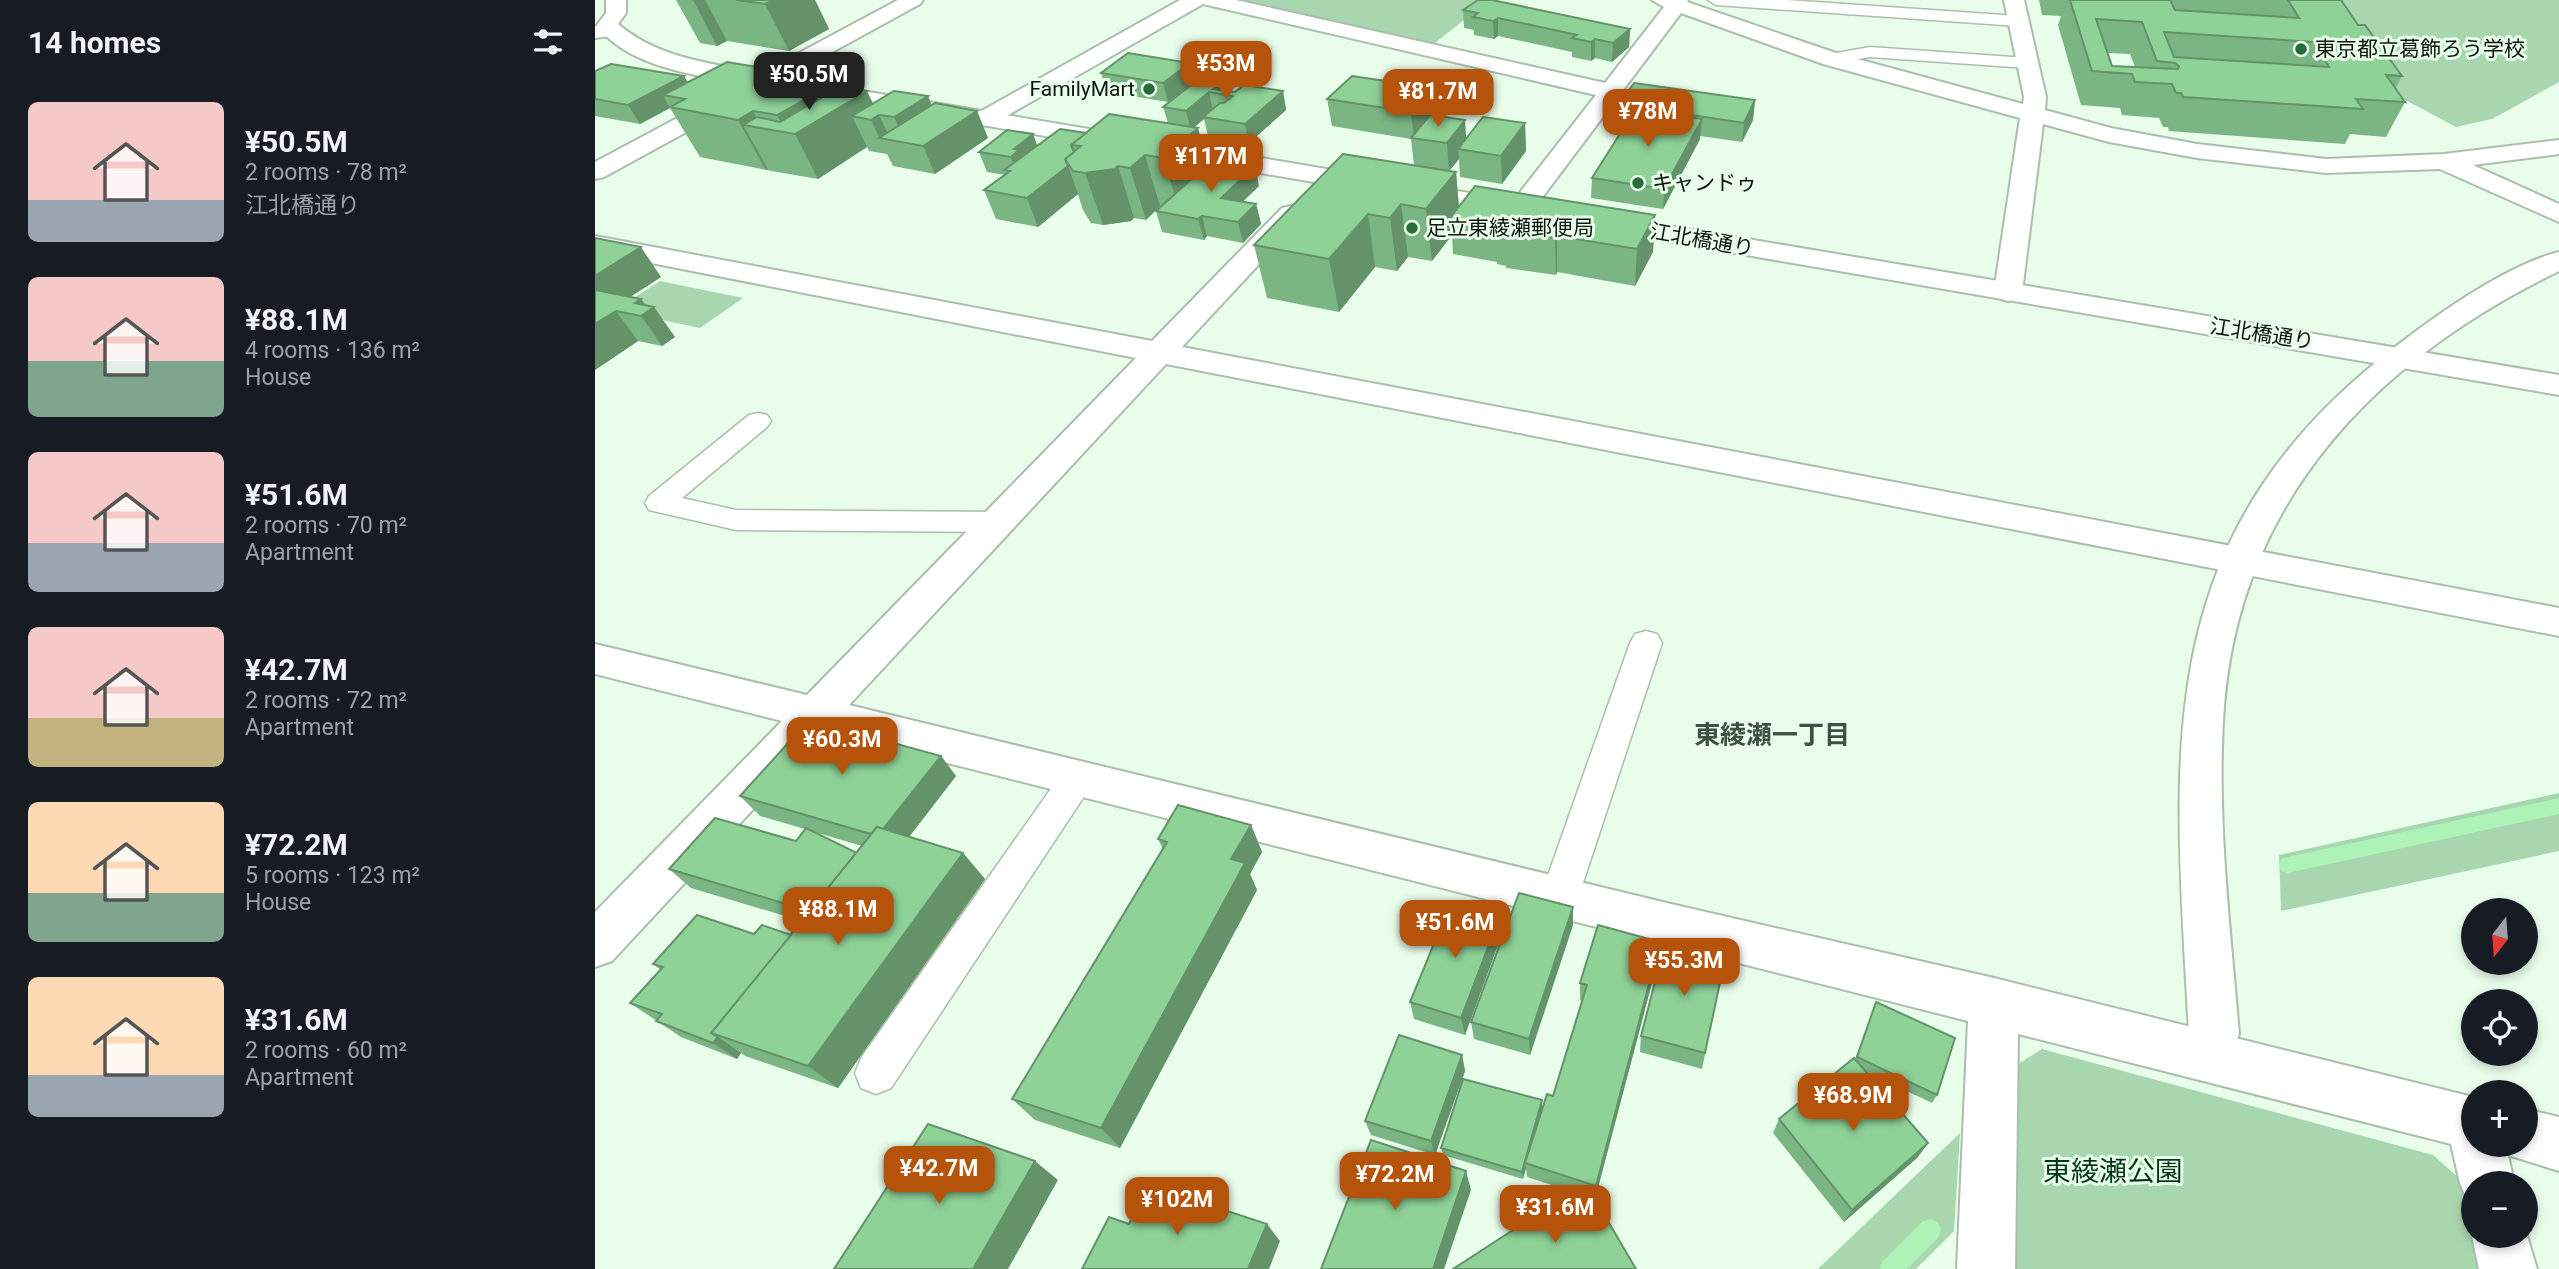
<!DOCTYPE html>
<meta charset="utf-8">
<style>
:root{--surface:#171b24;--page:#20242c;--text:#f1f3f6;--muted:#9ea1a6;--accent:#b45309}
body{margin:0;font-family:Roboto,"Noto Sans JP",sans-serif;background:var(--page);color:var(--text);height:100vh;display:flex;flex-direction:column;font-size:26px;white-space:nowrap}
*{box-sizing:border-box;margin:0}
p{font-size:23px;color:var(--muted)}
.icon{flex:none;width:38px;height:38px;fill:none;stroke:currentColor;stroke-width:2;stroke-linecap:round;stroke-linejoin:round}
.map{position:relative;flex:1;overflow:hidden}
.drawer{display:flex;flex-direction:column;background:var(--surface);width:595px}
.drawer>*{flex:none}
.needle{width:46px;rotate:197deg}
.controls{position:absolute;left:1866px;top:898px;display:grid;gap:14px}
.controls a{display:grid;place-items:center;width:77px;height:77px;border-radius:50%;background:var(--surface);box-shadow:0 4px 10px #0003;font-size:35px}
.price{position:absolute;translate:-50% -60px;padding:0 16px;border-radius:14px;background:var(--accent);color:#fff;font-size:23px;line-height:46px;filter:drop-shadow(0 2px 4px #0008)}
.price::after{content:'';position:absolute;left:50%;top:42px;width:21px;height:16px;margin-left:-10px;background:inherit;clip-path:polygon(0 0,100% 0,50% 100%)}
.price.selected{background:#222;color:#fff}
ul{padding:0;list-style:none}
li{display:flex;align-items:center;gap:21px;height:175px;padding:0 28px}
li span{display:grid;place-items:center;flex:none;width:196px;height:140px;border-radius:10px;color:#555}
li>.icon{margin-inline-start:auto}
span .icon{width:84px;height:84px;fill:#fffc;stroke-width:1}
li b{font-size:30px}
h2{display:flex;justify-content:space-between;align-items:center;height:84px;padding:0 28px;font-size:30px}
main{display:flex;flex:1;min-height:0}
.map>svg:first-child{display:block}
</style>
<main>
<section class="drawer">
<h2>14 homes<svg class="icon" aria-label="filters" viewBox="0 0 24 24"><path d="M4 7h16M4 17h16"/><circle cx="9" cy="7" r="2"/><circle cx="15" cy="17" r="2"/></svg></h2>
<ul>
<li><span style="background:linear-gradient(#f6c9c9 70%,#9aa5b1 0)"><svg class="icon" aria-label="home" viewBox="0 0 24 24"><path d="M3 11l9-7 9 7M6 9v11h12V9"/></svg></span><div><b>¥50.5M</b><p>2 rooms · 78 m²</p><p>江北橋通り</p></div></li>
<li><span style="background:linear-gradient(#f6c9c9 60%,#7fa58c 0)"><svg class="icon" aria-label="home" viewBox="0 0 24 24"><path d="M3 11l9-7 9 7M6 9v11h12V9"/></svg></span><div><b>¥88.1M</b><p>4 rooms · 136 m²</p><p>House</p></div></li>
<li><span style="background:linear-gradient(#f6c9c9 65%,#9aa5b1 0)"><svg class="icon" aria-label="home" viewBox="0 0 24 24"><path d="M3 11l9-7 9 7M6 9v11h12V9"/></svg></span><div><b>¥51.6M</b><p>2 rooms · 70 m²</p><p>Apartment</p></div></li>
<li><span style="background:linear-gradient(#f6c9c9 65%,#c2b280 0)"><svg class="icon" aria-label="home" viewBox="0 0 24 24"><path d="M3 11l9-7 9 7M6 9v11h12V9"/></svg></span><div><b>¥42.7M</b><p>2 rooms · 72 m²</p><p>Apartment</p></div></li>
<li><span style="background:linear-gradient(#ffd9b3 65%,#7fa58c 0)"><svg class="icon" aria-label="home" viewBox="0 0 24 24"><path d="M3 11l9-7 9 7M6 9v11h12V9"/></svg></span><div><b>¥72.2M</b><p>5 rooms · 123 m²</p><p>House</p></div></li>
<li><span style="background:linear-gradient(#ffd9b3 70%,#9aa5b1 0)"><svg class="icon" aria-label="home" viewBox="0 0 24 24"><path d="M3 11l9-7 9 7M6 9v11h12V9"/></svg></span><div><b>¥31.6M</b><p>2 rooms · 60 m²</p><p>Apartment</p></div></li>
</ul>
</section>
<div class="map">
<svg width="1964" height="1269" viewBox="0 0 1964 1269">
<rect width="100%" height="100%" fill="#e9fdeb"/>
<g fill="#a8d6ae">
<polygon points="645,0 894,0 840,43"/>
<polygon points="1710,0 1964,0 1964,82 1897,119 1861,127 1758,72"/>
<polygon points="65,281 148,298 105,328 20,310"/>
<polygon points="1964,793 1964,851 1686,911 1684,855"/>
<polygon points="1447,1049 1838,1155 1864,1178 1884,1269 1420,1269 1420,1066"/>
<polygon points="1365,1133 1359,1231 1321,1269 1223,1269"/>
</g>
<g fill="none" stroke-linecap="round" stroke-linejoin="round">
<g fill="#adf2b7" fill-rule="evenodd">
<polygon points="1964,798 1964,814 1693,873 1686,871 1684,865 1686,859 1693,857"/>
<polygon points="1335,1219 1343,1222 1346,1230 1343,1238 1312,1269 1284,1269 1288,1261 1327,1222"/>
</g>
<defs>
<g id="service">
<polygon points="1113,0 1192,0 1423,16 1431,21 1423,26 1121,5"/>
<polygon points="1275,47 1432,58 1441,63 1432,68 1275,57 1236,64 1227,59 1230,55"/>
<polygon points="163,413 172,415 176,421 172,427 87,498 141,510 405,512 415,515 419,522 415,529 405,532 141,530 54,510 50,503 54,496 154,415"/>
<polygon points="1051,631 1062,634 1067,643 983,898 977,910 964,915 951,910 945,898 1035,643 1040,634"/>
<polygon points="484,761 496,766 501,776 496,786 296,1088 281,1094 266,1088 260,1073 266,1058 472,766"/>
</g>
<g id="minor">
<polygon points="585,0 641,0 1010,83 1069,7 1057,0 1093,0 1092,2 1244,54 1428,104 1429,97 1409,0 1429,0 1451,97 1450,110 1516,128 1602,144 1731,159 1849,154 1964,140 1964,154 1878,165 1964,204 1964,222 1845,169 1731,173 1602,158 1514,142 1448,124 1427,292 1423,298 1413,301 1403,298 1399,292 1425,118 1228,64 1086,13 934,215 925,217 916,215 912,209 1001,95 608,4 399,123 383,123 379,118 383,113"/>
<polygon points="696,206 705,208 709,214 705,220 587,347 1964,608 1964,636 571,364 254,705 1076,904 1399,978 1878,1097 1878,1144 1930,1144 1930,1109 1964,1117 1964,1171 1913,1155 1919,1183 1878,1183 1878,1204 1873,1202 1865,1183 1856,1144 1423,1034 1420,1269 1362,1269 1373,1021 230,732 17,961 0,967 0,912 187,721 0,674 0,644 212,695 541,358 0,252 0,236 557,341 687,208"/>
<polygon points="1930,1229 1942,1269 1884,1269 1877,1236 1878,1234 1930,1236"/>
</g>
<g id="tertiary">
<polygon points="303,0 328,0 325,4 9,177 0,179 0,162"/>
<polygon points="17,25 24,27 27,31 24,35 0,38 0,26"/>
<path d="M1964,252V271C1783,359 1646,497 1629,706C1621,815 1635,925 1644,1034L1637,1051L1619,1059L1601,1051L1594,1034C1579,754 1550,539 1800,347C1843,314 1911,265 1964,252Z"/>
</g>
<g id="secondary">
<path d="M11,0H31V13L23,24C66,61 122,63 175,76L178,81L175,86C162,89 149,84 137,82C93,74 29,64 2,25L11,13Z"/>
<polygon points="226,84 922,201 931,203 935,209 931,215 922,217 218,96 215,91 218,86"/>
<polygon points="1009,215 1964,375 1964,395 1000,229 996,223 1000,217"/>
</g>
</defs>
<use href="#service" stroke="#abbead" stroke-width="3"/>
<use href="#minor" stroke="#abbead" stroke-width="4"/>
<use href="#tertiary" stroke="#abbead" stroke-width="4"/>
<use href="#secondary" stroke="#abbead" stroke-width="4"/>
<use href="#service" fill="#fff" fill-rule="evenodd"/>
<use href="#minor" fill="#fff" fill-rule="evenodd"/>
<use href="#tertiary" fill="#fff" fill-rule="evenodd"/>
<use href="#secondary" fill="#fff" fill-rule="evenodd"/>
</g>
<g fill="#7bb583" fill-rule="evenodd">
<polygon points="81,0 220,0 234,29 194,51 132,41 122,46 105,43"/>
<path d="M1444,0H1746L1763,25L1807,76L1800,89L1810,102L1791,137L1755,134L1750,144L1574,131L1573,127H1568L1564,118L1527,115L1525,108L1486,105L1463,25L1466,16L1447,15ZM1512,53L1535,54L1540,67L1517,66Z"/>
<polygon points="868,10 1035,29 1034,47 1017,62 1000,58 996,61 977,57 977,52 903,36 899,39 879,35 879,30 869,28"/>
<polygon points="595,63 599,82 573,102 512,92 506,73"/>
<polygon points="0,71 89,76 92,83 243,81 246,87 278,104 337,105 382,111 393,138 340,174 298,166 292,154 274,151 272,147 223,179 171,170 105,157 75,108 45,124 0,116"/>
<polygon points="627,81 629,90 640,92 688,91 691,110 654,143 613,136 609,119 599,127 613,165 664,186 648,201 661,204 666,224 648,243 612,236 609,240 567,232 561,211 567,206 565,206 551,220 539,218 536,221 508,225 496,223 488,210 483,194 443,227 401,219 389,190 410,175 392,172 384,152 438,134 442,145 491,133 573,123 568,107"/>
<polygon points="732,99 841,116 872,138 930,123 931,151 907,184 865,177 864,159 854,171 861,172 864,207 1060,215 1058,252 1040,286 962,272 961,275 911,268 911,266 902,264 902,262 858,254 857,235 837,261 813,257 802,271 780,267 744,312 672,298 659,245 819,165 816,139 737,126"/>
<polygon points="1160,100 1158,120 1147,142 1105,136 1105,139 1068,209 996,198 997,178 1030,124 1024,123 1024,104"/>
<polygon points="0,238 66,277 35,297 46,299 80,337 67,346 43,341 0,370"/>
<path d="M346,756L361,776L314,837L368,853L390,879L243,1088L150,1056L146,1053L142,1059L86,1037L35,1003L66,970L58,964L159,934L196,935L207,921L96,888L74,869L201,841L210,829L165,816L145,796ZM216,831L267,846L262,853Z"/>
<polygon points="656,825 667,852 655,874 662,890 525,1148 440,1120 417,1099 568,849 563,839"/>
<polygon points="905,916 907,934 870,1035 819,1019 815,1002"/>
<polygon points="978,925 935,1055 879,1039 876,1022"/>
<polygon points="1065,942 1063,960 1000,1199 932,1177 931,1168 928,1179 848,1155 846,1148 947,1100 947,1108 944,1120 958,1096 987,1001 985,1000 985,983"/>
<polygon points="1130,959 1107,1069 1045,1052 1046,1036"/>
<polygon points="1281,1002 1342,1095 1337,1103 1270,1071 1323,1157 1249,1222 1178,1133 1184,1119 1260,1059"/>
<polygon points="867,1055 870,1071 840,1155 776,1135 770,1121"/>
</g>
<g fill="#64936a">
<polygon points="98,0 110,0 132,41 122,46"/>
<polygon points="179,0 220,0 234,29 194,51 170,4"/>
<polygon points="903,18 903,36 899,39 898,21"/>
<polygon points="1035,29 1034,47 1017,62 1018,43"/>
<polygon points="1000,39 1000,58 996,61 996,42"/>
<polygon points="595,63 599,82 573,102 568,83"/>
<polygon points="89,76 100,95 68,95 75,108 45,124 33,105"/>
<polygon points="243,81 253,102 272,91 296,140 285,139 276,120 257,116 272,147 223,179 200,134 191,133 182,115"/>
<polygon points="627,81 630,95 618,89"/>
<polygon points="839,88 841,116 819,138 816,112"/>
<polygon points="688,91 691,110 654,143 650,124"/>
<polygon points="614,92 618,111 608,117 609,119 596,130 591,111"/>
<polygon points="333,96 347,130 311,143 299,117"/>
<polygon points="1160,100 1158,120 1147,142 1149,123"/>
<polygon points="158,111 168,129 148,125 173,169 171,170 143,120"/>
<polygon points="382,111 393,138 340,174 328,146"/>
<polygon points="1107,119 1105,139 1068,209 1069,189"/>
<polygon points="870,120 872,148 863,149 864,159 854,171 852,143"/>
<polygon points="930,123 931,151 907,184 906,156"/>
<polygon points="603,128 616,178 583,209 569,158"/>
<polygon points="438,134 445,154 423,177 416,157 419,149"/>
<polygon points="550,155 565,206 551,220 535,168"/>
<polygon points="473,166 483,194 443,227 432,198"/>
<polygon points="523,166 539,218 536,221 508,225 490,173"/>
<polygon points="660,166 664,186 631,218 626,198"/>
<polygon points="861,172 865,220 855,218 857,235 837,261 831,209"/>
<polygon points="661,204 666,224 648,243 643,222"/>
<polygon points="806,204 813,257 802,271 795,218"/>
<polygon points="773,214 780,267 744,312 734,259"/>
<polygon points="1060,215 1058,252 1040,286 1042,249"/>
<polygon points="607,216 612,236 609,240 603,219"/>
<polygon points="962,236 962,272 961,275 960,238"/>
<polygon points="46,247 66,277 6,316 0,308 0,276"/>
<polygon points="46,299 53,311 59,307 80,337 67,346 46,316 40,303"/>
<polygon points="21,311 43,341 0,370 0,324"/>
<polygon points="346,756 361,776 300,855 283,836"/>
<polygon points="656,825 667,852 655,874 662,890 525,1148 506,1128 636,859"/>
<polygon points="368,853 390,879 243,1088 213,1066"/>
<polygon points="978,907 978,925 935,1055 934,1039"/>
<polygon points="905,916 907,934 870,1035 866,1018"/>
<polygon points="1065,942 1063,960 1000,1199 1001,1186"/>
<polygon points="123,1037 146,1053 142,1059 118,1043"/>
<polygon points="867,1055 870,1071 840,1155 836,1141"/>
<polygon points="947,1100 947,1108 932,1164 930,1163 931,1168 928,1179 927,1172"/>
<polygon points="1333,1143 1323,1157 1249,1222 1257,1210"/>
<polygon points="440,1161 463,1180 413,1269 378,1269"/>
<polygon points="871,1171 876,1190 849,1269 838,1269"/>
<polygon points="672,1224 685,1241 674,1269 653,1269"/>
</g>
<g fill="#8fd298" stroke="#64936a" stroke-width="2" fill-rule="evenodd">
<polygon points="141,0 179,0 170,4"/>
<polygon points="883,0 897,0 1035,29 1018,43 1000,39 996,42 977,38 982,35 903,18 898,21 878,17 883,13 868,10"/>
<path d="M1475,0H1575L1580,10L1704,18L1693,0H1746L1763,25H1770L1807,76L1791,75L1810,102L1761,99L1768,109L1588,97L1586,93H1581L1577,84L1540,82L1537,74L1497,71ZM1501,19L1547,22L1562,61L1580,63L1584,66L1583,69L1517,66ZM1569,32L1719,42L1734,67L1579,57Z"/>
<polygon points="533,53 595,63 568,83 506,73"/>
<polygon points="132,62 243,81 182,115 158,111 143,120 75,107 90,99 68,95"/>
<polygon points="16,64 89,76 33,105 0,99 0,71"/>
<polygon points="757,76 839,88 816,112 732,99"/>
<polygon points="605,78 627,81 618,89 640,92 649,85 688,91 650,124 608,117 625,103 629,103 638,96 614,92 591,111 568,107"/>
<polygon points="1039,83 1160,100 1149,123 1024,104"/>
<polygon points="245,87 272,91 200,134 148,125 162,117 185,122"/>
<polygon points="299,91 333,96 299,117 284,115 276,120 257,116"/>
<polygon points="340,103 382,111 328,146 284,138"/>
<polygon points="1040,110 1107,119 1069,189 997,178"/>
<polygon points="514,114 603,128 569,158 550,155 535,168 523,166 520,169 490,173 478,171 470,159 486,146 476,145"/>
<polygon points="835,115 870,120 852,143 816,138"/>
<polygon points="888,117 930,123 906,156 863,149"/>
<polygon points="465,129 491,133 476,145 479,152 470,159 473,166 432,198 389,190 415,171 409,170"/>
<polygon points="412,130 438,134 419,149 424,150 416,157 384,152"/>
<polygon points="748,154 861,172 831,209 806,204 795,218 773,214 734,259 659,245"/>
<polygon points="619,159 660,166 626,198 661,204 643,222 607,216 603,219 561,211"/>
<polygon points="880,186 1060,215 1042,249 962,236 960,238 909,231 911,229 900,228 901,226 855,218"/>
<polygon points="0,238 46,247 0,276"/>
<polygon points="0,290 46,299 40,303 59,307 46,316 21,311 0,324"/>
<polygon points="214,720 346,756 288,829 282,827 276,834 145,796"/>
<polygon points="583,805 656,825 636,859 650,863 506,1128 417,1099 572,842 563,839"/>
<polygon points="120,818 201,841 211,828 262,853 215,911 74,869"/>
<polygon points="282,827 368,853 213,1066 116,1033"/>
<polygon points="924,893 978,907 934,1039 876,1022"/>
<polygon points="856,902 905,916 866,1018 815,1002"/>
<polygon points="102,915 159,934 167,925 196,935 116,1033 123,1037 118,1043 61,1021 67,1014 35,1003 68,967 58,964"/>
<polygon points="1003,925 1065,942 1001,1186 930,1163 952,1094 958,1096 992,985 985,983"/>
<polygon points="1070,943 1130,959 1110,1053 1046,1036"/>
<polygon points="1281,1002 1360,1038 1342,1095 1262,1057"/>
<polygon points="804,1035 867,1055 836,1141 770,1121"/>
<polygon points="1259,1058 1333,1143 1257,1210 1184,1119"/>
<polygon points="868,1079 947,1100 927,1172 846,1148"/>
<polygon points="333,1124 440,1161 378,1269 239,1269"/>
<polygon points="776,1140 871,1171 838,1269 726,1269"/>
<polygon points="553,1185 672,1224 653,1269 487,1269 514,1217 534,1224"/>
<polygon points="969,1197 985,1225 1007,1211 1041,1269 858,1269"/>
</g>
<g fill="#286c37" stroke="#e9fdeb" stroke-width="2.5">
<circle cx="1706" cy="49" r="7"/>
<circle cx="554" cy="89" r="7"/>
<circle cx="1043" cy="183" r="7"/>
<circle cx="817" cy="228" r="7"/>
</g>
<g text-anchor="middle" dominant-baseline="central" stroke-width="6" stroke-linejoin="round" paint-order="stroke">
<g font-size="21" fill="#0d130d" stroke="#e9fdeb" text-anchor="start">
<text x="1720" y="49">東京都立葛飾ろう学校</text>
<text x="540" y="89" text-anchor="end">FamilyMart</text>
<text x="1057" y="183">キャンドゥ</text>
<text x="831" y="228">足立東綾瀬郵便局</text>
</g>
<g font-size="21" fill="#0d130d" stroke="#e9fdeb">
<text transform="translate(1107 240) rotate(10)">江北橋通り</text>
<text transform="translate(1667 334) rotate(9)">江北橋通り</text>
</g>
<g font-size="26" font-weight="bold" fill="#405142" stroke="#e9fdeb">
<text x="1177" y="735">東綾瀬一丁目</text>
</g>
<g font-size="28" fill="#043713" stroke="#e9fdeb">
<text x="1518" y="1171">東綾瀬公園</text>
</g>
</g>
</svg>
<div class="controls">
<a><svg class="needle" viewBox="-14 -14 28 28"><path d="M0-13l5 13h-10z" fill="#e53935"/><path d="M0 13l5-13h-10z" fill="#9ea1a6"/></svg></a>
<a><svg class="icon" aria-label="locate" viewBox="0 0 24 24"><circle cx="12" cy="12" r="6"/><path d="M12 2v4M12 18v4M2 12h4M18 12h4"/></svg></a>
<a>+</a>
<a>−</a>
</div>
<b class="price" style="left:631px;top:101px">¥53M</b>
<b class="price selected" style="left:214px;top:112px">¥50.5M</b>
<b class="price" style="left:843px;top:129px">¥81.7M</b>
<b class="price" style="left:1053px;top:149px">¥78M</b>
<b class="price" style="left:616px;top:194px">¥117M</b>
<b class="price" style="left:247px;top:777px">¥60.3M</b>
<b class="price" style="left:243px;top:947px">¥88.1M</b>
<b class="price" style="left:860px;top:960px">¥51.6M</b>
<b class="price" style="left:1089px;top:998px">¥55.3M</b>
<b class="price" style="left:1258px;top:1133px">¥68.9M</b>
<b class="price" style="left:344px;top:1206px">¥42.7M</b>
<b class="price" style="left:800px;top:1212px">¥72.2M</b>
<b class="price" style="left:582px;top:1237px">¥102M</b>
<b class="price" style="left:960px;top:1245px">¥31.6M</b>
</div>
</main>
